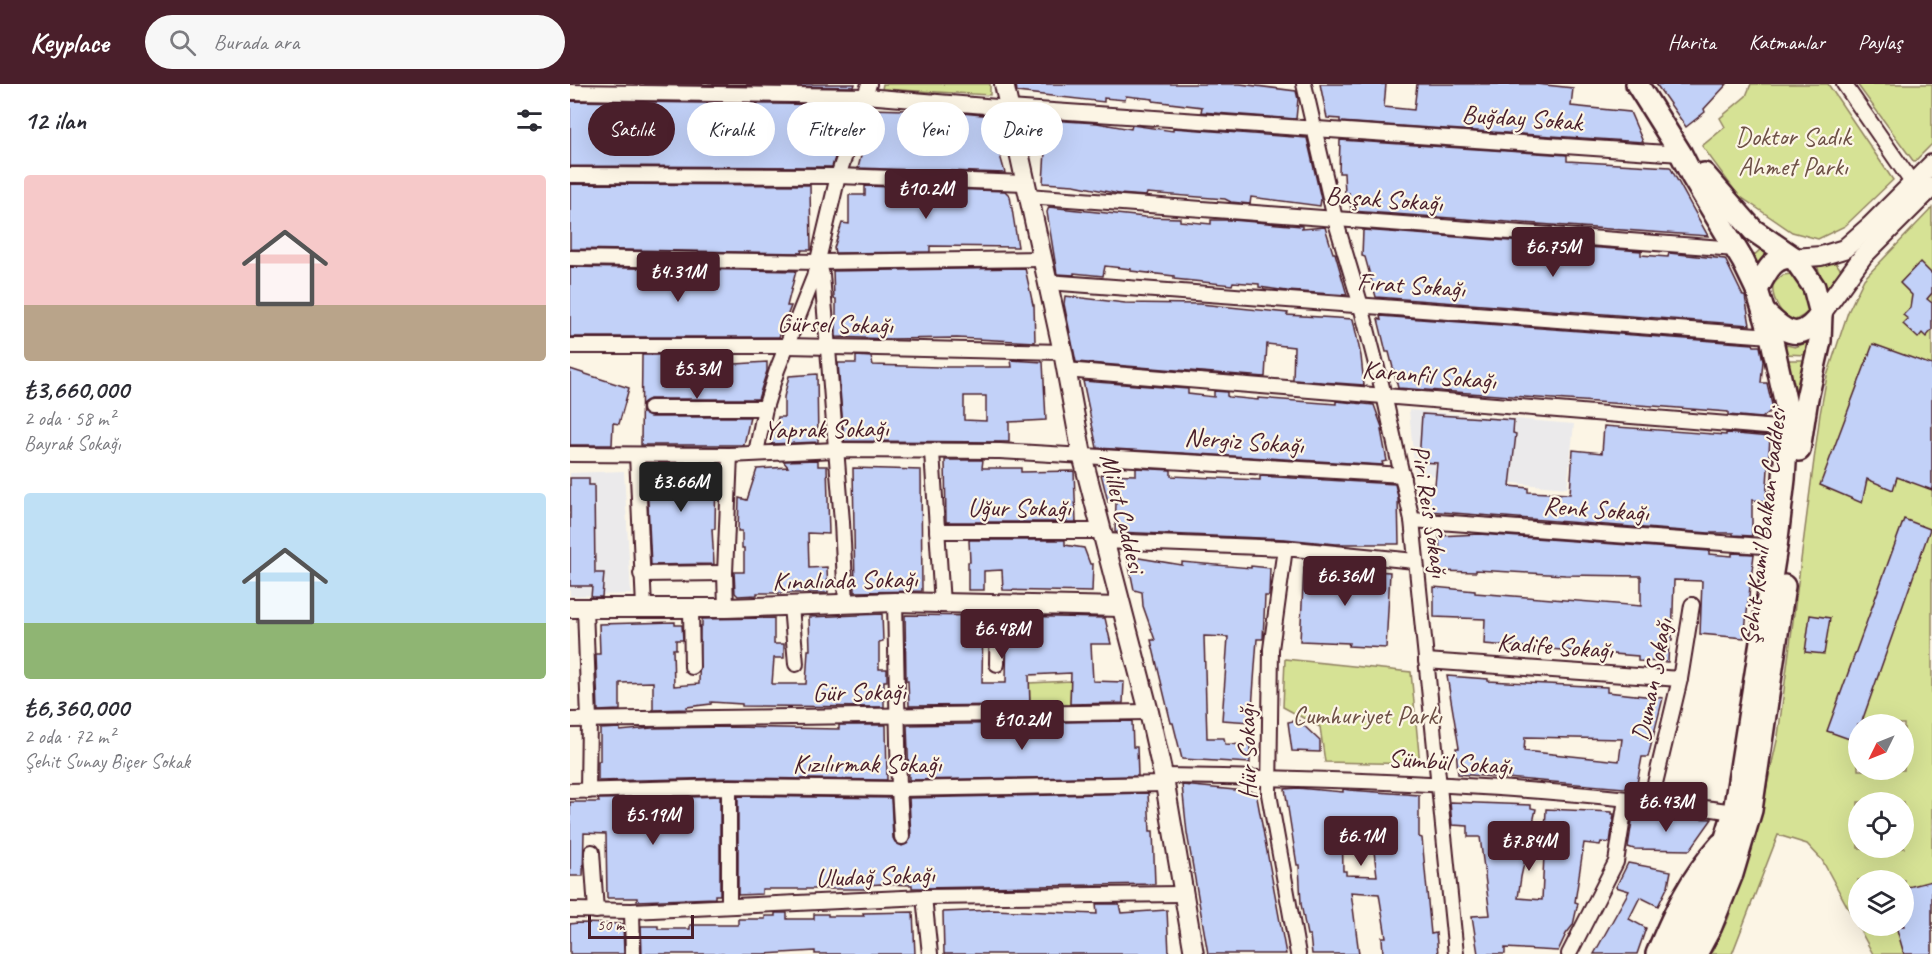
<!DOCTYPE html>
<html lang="tr">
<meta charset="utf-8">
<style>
:root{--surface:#fff;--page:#f7f7f7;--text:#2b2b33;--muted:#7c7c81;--accent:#4a1f2b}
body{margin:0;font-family:Caveat,sans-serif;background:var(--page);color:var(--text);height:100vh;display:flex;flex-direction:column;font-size:22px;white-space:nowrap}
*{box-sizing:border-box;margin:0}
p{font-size:20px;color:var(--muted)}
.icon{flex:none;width:33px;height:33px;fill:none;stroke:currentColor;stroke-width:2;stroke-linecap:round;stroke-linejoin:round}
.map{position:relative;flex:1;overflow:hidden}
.sheet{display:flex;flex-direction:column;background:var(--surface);width:570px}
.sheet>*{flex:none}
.banner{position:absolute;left:18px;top:18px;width:570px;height:54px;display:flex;gap:12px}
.needle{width:39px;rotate:227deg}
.tools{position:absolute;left:1278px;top:630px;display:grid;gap:12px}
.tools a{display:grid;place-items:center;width:66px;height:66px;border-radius:50%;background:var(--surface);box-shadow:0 6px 24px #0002;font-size:30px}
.scale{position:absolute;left:18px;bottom:15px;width:106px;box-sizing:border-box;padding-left:6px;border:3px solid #4a1f2b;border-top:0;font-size:16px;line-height:21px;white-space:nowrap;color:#4a1f2b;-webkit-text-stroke:4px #fcf5e5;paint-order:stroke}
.price{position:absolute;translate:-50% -51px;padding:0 14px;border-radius:6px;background:var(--accent);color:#fff;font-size:20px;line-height:39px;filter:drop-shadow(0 2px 3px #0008)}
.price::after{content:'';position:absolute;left:50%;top:36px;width:18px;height:14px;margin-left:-9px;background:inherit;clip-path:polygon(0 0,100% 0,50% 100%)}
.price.active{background:#222;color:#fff}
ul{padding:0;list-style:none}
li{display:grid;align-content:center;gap:12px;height:318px;padding:0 24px}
li span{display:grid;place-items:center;height:186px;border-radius:6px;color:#555}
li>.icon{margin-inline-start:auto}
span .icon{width:108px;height:108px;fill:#fffc;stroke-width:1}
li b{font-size:26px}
h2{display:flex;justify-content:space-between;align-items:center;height:72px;padding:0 24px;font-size:26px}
.chip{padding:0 21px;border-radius:27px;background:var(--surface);box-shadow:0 6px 24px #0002;font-size:21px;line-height:54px}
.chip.active{background:var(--accent);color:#fff}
header{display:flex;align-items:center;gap:36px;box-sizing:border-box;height:84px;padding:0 30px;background:var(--accent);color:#fff}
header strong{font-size:28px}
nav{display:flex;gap:33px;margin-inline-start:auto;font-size:21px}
.search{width:420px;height:54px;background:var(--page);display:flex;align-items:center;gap:15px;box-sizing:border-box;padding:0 21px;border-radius:33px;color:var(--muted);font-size:22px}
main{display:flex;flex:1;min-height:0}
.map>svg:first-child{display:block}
</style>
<header>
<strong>Keyplace</strong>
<div class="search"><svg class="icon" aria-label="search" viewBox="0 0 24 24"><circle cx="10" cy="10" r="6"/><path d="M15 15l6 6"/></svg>Burada ara</div>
<nav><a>Harita</a><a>Katmanlar</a><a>Paylaş</a></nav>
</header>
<main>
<section class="sheet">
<h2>12 ilan<svg class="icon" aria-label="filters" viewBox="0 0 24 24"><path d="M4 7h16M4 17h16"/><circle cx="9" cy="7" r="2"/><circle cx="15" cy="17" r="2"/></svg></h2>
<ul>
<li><span style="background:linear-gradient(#f6c9c9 70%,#b9a48a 0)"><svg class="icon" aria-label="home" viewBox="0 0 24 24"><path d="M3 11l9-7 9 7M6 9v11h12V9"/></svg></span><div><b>₺3,660,000</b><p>2 oda · 58 m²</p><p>Bayrak Sokağı</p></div></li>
<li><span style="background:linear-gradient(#bfe0f5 70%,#8fb573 0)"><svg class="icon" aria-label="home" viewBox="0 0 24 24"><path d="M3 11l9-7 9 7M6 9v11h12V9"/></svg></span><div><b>₺6,360,000</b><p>2 oda · 72 m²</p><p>Şehit Sunay Biçer Sokak</p></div></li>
</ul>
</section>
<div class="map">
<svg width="1362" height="870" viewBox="0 0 1362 870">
<rect width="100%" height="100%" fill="#fcf5e5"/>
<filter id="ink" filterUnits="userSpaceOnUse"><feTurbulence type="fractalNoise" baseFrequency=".0167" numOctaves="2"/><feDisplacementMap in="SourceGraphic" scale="12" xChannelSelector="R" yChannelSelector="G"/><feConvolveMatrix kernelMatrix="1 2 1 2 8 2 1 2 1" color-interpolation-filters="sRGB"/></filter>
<g filter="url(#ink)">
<g fill="#ebeaeb">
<polygon points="839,326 1004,340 997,404 845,390"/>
<polygon points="54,387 61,510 0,512 0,389"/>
</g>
<g fill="#d6e295" stroke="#908060" stroke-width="1.5" fill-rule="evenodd">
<polygon points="313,0 420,0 420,11 312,5"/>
<polygon points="1181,0 1258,0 1323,96 1275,142 1248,155 1222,148 1168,111 1132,62 1155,43 1150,34 1176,12"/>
<polygon points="1287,0 1362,0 1362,60 1344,78"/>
<path d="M1362,124V870H1303L1252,776L1237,760L1208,751L1162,870H1141L1158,835L1186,751L1208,652L1250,330L1257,292L1278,228L1294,195ZM1288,640H1334V686H1288ZM1288,718H1334V764H1288ZM1288,796H1334V842H1288Z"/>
<polygon points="1191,165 1203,171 1186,186 1180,175"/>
<polygon points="1265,178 1272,187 1257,206 1247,182"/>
<path d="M1222,190C1237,199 1239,212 1238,229L1224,237C1213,236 1201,213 1203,202C1205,198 1209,194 1213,191Z"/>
<polygon points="1239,258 1237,271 1214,270 1212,260 1225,263"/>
<polygon points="1214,276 1236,276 1227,330"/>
<polygon points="715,575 841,588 850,680 755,678 750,643 713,623"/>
<polygon points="501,597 500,626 460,621 459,599"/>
</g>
<g fill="#c2d1f8" stroke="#4a1f2b" stroke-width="1.5" fill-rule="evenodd">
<polygon points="74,0 285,0 284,3"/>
<polygon points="446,0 670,0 726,7 728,15 726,35 631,28 632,23 583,17 583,15 556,12 555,16 534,14 534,18 447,8"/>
<polygon points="750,0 816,0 814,23 844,26 847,0 966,0 1003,4 1001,22 1060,28 1073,58 770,38 770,35 757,34"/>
<polygon points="1086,0 1157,0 1134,25 1135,28 1116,43"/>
<polygon points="0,17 279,21 278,24 281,24 262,83 0,82"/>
<polygon points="300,25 371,27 423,32 423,63 428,64 435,89 288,84 294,60 298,60"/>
<polygon points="463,35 527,39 561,45 562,41 603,47 603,44 737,54 751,115 750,122 681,113 680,120 661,118 655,115 577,109 576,112 549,110 504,101 473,99 475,67 460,64"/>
<polygon points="770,56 997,71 997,77 1100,83 1138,152 781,127 779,109 775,110 774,89 769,89"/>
<polygon points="0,100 240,101 241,166 232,166 231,169 0,165"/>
<polygon points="295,102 435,107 440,112 448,163 360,162 360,168 265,169 264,164 272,139 279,140 279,111 295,111"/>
<polygon points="479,123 575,133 610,134 610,137 641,140 641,136 662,136 732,142 732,145 755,143 763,169 765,169 777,211 717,207 689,203 689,200 663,198 662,201 604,195 604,192 561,187 561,185 535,182 533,192 504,189 504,191 487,190 477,128"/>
<polygon points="793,146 1071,167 1071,171 1098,173 1099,169 1155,175 1173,212 1175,212 1180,241 806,213 795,173 792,172"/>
<polygon points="1350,178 1362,190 1362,209 1357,215 1362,219 1362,246 1356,253 1352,249 1348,254 1333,240 1338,235 1333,231 1340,224 1342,211 1330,199"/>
<polygon points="0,183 226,187 217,222 221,222 209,253 0,253"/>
<polygon points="455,184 463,221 464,221 465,258 387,254 320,255 266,253 266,215 264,215 263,187"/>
<polygon points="495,212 555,219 630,220 718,229 717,231 783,235 791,272 794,301 723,296 724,263 697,260 695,293 506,278 494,220"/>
<polygon points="810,232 1183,260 1184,262 1190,262 1193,277 1191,299 1197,299 1203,325 1192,334 1158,331 1158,328 1083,322 828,304 819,268 816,268 808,235 811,236"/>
<polygon points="1303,260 1362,281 1362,406 1327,393 1323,406 1297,395 1292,419 1250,401"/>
<polygon points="72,271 108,271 108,280 149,281 197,278 197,287 188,315 80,315 72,320 73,329 80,333 180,333 174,361 71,361"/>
<path d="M286,272L301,273L303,281L368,283H442L441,276L473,278L476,336L439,338V358L274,357L268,279H286ZM394,312H416V337L394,336Z"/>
<polygon points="0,285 59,304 49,340 43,339 42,361 0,361"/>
<polygon points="247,290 248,358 201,360 208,333 214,333 214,313 219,292"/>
<polygon points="513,297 618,305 618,310 644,313 644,307 657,308 657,312 659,313 688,316 688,314 766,320 766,317 804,321 813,346 811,346 817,377 812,378 813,381 527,364"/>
<polygon points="852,330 944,336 943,349 946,350 940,402 958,404 958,408 1000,410 1003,366 1032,369 1034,342 1156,351 1156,349 1200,353 1196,417 1182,416 1182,452 1163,451 1163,449 1139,449 858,427 857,400 865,401 867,379 849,378"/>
<polygon points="248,376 248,382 257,382 259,450 238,449 239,484 257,483 258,509 187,509 187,511 168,512 165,509 164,488 174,488 174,464 172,464 172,447 168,447 169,414 177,416 187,385 218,383 213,377"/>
<polygon points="375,376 413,376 412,384 451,384 451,388 504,387 506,438 376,438"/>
<polygon points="76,379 146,380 145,445 142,445 144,480 81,481"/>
<polygon points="283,384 351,386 352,507 285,508"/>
<polygon points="566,384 601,386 601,392 690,396 690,392 825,400 828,413 829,460 766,460 715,455 545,448 546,418 538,418 531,390 566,391"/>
<polygon points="0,394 19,394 19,401 24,401 25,489 34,489 32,513 21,513 22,502 0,502"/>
<polygon points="1334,435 1360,445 1291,640 1288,640 1285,657 1257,647"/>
<polygon points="909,450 1139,467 1139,470 1162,472 1162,469 1184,470 1174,554 1130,550 1132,497 1104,496 1102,557 1099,557 1098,578 1068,577 1068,572 914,560 915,535 864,533 864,503 905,507 905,509 1071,522 1071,492 995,491 906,486 906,488 866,487 866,469 870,469 869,452"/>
<polygon points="399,456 495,456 495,461 514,464 520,480 523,480 522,508 433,506 432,486 414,487 414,506 398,506 398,478 400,478"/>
<polygon points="557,472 612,481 612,478 681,484 681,482 700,484 699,512 695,512 693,555 687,555 681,638 652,636 658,553 634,552 637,654 654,654 655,660 680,661 680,679 612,675 603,639 601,639 581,556 585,556 573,522 572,508 564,506"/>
<polygon points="734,483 820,488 816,564 778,562 779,559 730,557"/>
<polygon points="312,530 313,557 309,558 309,585 317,585 317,597 314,597 314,623 172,622 172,620 141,618 141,620 117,623 117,625 83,626 83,598 50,599 50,626 28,627 26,570 30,570 29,540 105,538 105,541 112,541 113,556 106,556 106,565 103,565 104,602 129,600 130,542 132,542 132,535 204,534 204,560 214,560 214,574 204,574 202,600 236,600 238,566 240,566 239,533"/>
<polygon points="335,531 413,532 412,599 436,599 437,532 535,534 541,560 521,560 523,597 554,598 553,619 500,620 501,589 459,591 460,621 339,622 338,597 336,597"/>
<polygon points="1240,531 1260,534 1254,570 1235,568"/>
<path d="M877,592L918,595V597L1037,603V608L1093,614L1078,673H1072L1066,705L888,690L886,664H889ZM955,653L1052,655L1049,677L954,667Z"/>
<polygon points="728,636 750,657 750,668 722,667 718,638"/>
<polygon points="562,637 563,663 567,663 568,692 339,696 337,641 461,639 461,641 494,638"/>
<polygon points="269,641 316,641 317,696 159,694 28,697 28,677 30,677 30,645 50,644 50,647 82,644 162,643 269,645"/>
<polygon points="612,701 686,708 716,870 638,870 617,749"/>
<path d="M727,704L773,708V705L779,706L849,711V753L852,754L861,850L866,849L868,870H813L812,853H816L809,810L781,808L789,870H742L740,851H737L731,820L729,781H727L715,705ZM772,742L801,743L807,792L776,791V787H773Z"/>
<polygon points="578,709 580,747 583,747 585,800 353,804 342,804 342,801 311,800 297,801 297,805 192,805 192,810 168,811 168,712 321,714 323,754 325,758 332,762 337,760 341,753 339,714"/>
<polygon points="150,712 150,811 145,811 145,814 67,817 67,814 37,814 36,750 14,749 13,792 0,792 0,718 29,718 28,715 90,714 90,719 121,719 121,713"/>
<polygon points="880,718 961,721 961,724 966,725 951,793 948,814 972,816 976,725 1042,728 1042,730 1044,730 1040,759 1031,758 1030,761 1014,759 1005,818 1008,819 1003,841 996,850 988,867 935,864 935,870 908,870 902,832 920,831 910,753 898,753 898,742 882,741"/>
<polygon points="1063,731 1100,733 1142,735 1120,766 1064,765 1058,763"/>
<polygon points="1058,779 1101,787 1098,802 1088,822 1070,813 1059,835 1076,844 1067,870 1024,870 1059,807 1046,803"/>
<polygon points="1362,797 1362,870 1334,870 1326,842 1334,842 1334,804"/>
<polygon points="526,820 549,820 551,829 597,826 599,870 374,870 373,828 423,826 527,830"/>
<polygon points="343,828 345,870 245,870 245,867 194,870 72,870 71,842 88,842 88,845 120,845 120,841 168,841 168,835 195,835 195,832 205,832 205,829 217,829 217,835 244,835 244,830 258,830 258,832 294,832 293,829"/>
<polygon points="7,839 53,840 54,870 0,870 0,840"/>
</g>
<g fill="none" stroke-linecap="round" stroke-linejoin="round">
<defs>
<g id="street">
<polyline points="734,0 765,135 791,222 814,311 842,436 886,870"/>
<polyline points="1274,0 1343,100"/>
<polyline points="0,8 296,12 439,24 1111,70"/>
<polyline points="0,91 268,92 455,99"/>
<polyline points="458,112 1166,165"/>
<polyline points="0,174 249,178 472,175"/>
<polyline points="249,180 252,191 272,438 276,520"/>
<polyline points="477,198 1201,252"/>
<polyline points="0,262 217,262 493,268"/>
<polyline points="495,286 1219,345"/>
<polyline points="80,324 195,324"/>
<polyline points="362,368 372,520"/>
<polyline points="186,369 195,324 207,286 244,193 268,92 299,0"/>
<polyline points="0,370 160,371 266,366 430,367 833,391"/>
<polyline points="67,371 74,523"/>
<polyline points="842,436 1206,463"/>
<polyline points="367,447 532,447"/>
<polyline points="534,457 715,464 845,477"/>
<polyline points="715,464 701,565 699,710 728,870"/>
<polyline points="71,490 155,489"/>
<polyline points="325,518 329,705 332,753"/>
<polyline points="221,522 226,580"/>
<polyline points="15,524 19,636 18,707"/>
<polyline points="156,524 155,489 160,371"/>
<polyline points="121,525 122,583"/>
<polyline points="856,577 1110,595"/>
<polyline points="427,580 428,521"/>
<polyline points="0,636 579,628"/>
<path d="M593,692C783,695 975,701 1164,728"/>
<polyline points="0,707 159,703 329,705 595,700"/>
<polyline points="1081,716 1110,595 1122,521"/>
<polyline points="22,768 26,827"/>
<polyline points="354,813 360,870"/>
<polyline points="159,822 159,703"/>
<polyline points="0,826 62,827 354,813 612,810"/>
<polyline points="62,827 63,870"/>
<polyline points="999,870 1046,778 1056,715"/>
</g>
<g id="secondary">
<polyline points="434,0 493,268 512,371 579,628 595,700 624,870"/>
<polyline points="1224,174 1251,172 1274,165 1300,142 1362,80"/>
<polyline points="1251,230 1293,172 1362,103"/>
<polyline points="0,524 156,524 325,518 551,523"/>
</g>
<g id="primary">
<polyline points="1067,0 1111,70 1122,92 1173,177 1187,206 1201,252 1218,330 1214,395 1206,463 1164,728 1141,802 1107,870"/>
<polyline points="1134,90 1183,146 1224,174 1244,203 1251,230 1250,257 1237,314 1229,366"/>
<path d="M1187,206C1195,190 1203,170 1224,174"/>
<path d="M1195,229C1216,250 1231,259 1251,230"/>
<path d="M1087,870C1105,827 1120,795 1151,760"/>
<polyline points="1126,870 1141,842 1162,790 1181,726 1214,502"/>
</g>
</defs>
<use href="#street" stroke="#4a1f2b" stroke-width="18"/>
<use href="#secondary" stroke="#4a1f2b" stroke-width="22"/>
<use href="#primary" stroke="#4a1f2b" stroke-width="26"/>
<use href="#street" stroke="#fcf5e5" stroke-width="14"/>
<use href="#secondary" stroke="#fcf5e5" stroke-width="18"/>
<use href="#primary" stroke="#fcf5e5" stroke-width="21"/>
</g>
</g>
<g text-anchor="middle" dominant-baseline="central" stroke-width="4.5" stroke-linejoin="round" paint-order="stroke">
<g font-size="26" fill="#4a1f2b" stroke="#fcf5e5">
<text transform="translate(952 34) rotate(4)">Buğday Sokak</text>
<text transform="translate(814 115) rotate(4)">Başak Sokağı</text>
<text transform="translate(841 201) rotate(4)">Fırat Sokağı</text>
<text transform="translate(265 240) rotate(1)">Gürsel Sokağı</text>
<text transform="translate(859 291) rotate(5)">Karanfil Sokağı</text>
<text transform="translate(256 345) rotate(-1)">Yaprak Sokağı</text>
<text transform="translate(674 357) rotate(4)">Nergiz Sokağı</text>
<text x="449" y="423">Uğur Sokağı</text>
<text transform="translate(1026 425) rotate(4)">Renk Sokağı</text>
<text transform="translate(860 427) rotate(81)">Piri Reis Sokağı</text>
<text transform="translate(553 429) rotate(76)">Millet Caddesi</text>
<text transform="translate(1193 443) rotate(-83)">Şehit Kamil Balkan Caddesi</text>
<text transform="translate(275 496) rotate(-1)">Kınalıada Sokağı</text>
<text transform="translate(985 562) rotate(4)">Kadife Sokağı</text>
<text transform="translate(1082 596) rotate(-79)">Duman Sokağı</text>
<text transform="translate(289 608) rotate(-1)">Gür Sokağı</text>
<text transform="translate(677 668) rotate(-91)">Hür Sokağı</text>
<text transform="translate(880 678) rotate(4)">Sümbül Sokağı</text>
<text x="297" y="679">Kızılırmak Sokağı</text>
<text transform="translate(305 792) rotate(-2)">Uludağ Sokağı</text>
</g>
<g font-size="26" fill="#6d5046" stroke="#fcf5e5">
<text x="1223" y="52">Doktor Sadık<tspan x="1223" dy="30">Ahmet Parkı</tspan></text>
<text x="797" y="631">Cumhuriyet Parkı</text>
</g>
</g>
</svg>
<div class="tools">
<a><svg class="needle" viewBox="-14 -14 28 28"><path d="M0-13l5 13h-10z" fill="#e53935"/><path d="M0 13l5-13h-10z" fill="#7c7c81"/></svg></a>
<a><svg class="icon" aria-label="locate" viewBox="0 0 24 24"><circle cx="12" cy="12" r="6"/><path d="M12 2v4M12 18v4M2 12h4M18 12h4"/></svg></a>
<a><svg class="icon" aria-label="layers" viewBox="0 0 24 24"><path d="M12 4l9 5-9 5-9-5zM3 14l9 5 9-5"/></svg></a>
</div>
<div class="scale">50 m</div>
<b class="price" style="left:356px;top:136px">₺10.2M</b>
<b class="price" style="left:983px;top:194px">₺6.75M</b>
<b class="price" style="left:108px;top:219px">₺4.31M</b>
<b class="price" style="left:127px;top:316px">₺5.3M</b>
<b class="price active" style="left:111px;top:429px">₺3.66M</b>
<b class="price" style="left:775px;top:523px">₺6.36M</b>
<b class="price" style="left:432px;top:576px">₺6.48M</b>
<b class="price" style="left:452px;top:667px">₺10.2M</b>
<b class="price" style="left:1096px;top:749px">₺6.43M</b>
<b class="price" style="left:83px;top:762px">₺5.19M</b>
<b class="price" style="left:791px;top:783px">₺6.1M</b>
<b class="price" style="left:959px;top:788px">₺7.84M</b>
<div class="banner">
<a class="chip active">Satılık</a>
<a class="chip">Kiralık</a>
<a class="chip">Filtreler</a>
<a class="chip">Yeni</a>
<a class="chip">Daire</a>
</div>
</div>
</main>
